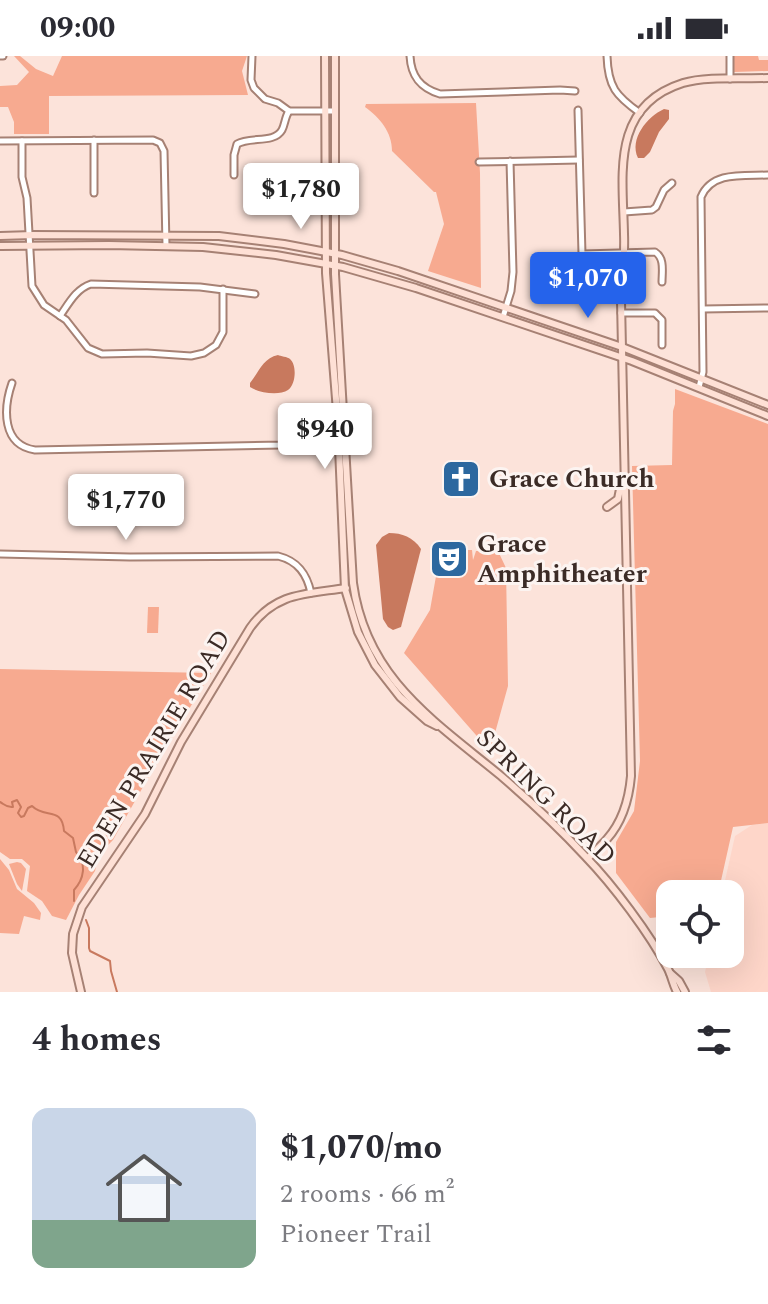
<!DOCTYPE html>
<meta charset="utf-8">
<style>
:root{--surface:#fff;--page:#f2f2f3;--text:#2b2b33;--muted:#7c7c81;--line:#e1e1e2;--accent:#2563eb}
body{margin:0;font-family:Spectral,serif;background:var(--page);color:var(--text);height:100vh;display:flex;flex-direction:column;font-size:30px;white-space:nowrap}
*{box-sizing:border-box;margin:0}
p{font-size:26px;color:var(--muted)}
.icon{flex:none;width:44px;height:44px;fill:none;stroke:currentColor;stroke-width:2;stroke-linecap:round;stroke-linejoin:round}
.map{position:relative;height:936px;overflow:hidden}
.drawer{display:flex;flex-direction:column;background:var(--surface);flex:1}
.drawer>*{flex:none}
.buttons{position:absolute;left:656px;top:824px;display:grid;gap:16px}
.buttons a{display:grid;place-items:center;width:88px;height:88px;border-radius:16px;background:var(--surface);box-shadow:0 8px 32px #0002;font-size:40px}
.price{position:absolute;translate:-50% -68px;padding:0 18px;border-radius:8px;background:#fff;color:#222;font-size:26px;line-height:52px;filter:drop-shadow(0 2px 4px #0008)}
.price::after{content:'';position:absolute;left:50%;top:48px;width:24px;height:18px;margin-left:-12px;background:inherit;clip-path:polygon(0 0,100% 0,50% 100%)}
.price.active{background:var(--accent);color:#fff}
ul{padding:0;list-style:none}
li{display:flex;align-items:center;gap:24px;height:200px;padding:0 32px}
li+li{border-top:2px solid var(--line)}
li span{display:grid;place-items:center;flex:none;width:224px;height:160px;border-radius:16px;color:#555}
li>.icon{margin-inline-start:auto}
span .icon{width:96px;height:96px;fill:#fffc;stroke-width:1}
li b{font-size:34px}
h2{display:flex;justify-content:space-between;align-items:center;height:96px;padding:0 32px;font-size:34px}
.status{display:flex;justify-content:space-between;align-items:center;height:56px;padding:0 40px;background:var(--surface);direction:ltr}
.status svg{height:22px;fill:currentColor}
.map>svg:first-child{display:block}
</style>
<div class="status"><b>09:00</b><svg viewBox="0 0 49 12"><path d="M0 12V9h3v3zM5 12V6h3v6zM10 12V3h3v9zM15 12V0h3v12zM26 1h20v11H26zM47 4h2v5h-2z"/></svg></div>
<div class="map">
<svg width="768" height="936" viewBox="0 0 768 936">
<rect width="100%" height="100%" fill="#fce3da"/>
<polygon fill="#fed6c9" points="768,767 768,936 711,936 705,916 709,898 730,898 730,838 722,838 735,780 752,769"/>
<g fill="#f7aa90">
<polygon points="14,0 20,0 36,13 53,20 62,0 247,0 242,15 248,39 49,40 49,78 14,78 14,66 8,51 0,51 0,30 17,29 29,16"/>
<polygon points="734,0 758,0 759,4 768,4 768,15 734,16"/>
<path d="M476,47L480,117L481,232L428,215L444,168L436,136H434L392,95C392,76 380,62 365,51L366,48Z"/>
<polygon points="675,333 768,368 768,767 733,771 718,838 670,838 670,860 650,862 616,817 616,786 634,755 640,705 632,410 672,409 673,355 675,348"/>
<polygon points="460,494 472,494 473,504 476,495 498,495 506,512 508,630 490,695 404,597 430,554 438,509 447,512 467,508 460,507"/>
<polygon points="148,551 159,551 158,577 147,577"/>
<polygon points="0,613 211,617 161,699 113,784 99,798 95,815 79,839 66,864 52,860 42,845 27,835 30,810 22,803 10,803 0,796"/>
<polygon points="0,803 9,814 17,833 34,847 41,857 40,864 24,860 19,878 0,877"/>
<polygon points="17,806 21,807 26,813 22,835 17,828 9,808"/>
</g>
<g fill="#c8795e">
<path d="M664,53L669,54V63L659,76L650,96L644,102H638C629,83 647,61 664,53Z"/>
<path d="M278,299C280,300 288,301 290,303C297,309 296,328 288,334C279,340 259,337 250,331V327C259,316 263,302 278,299Z"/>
<path d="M389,477C402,477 413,481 421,493L401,571L393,574L388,571L383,563L376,489L382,481Z"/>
</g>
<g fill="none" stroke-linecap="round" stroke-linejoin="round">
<g stroke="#c8795e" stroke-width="2">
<path d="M0,746C4,748 7,752 13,751L12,746L17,744L21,751L18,757L21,761L24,760L28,752L32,750C45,763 62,750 64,775L73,782L76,796C87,808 84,823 74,834V845"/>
<polyline points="86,864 89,872 89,892 90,895 110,905 111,915 117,936"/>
</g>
<defs>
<g id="street">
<polyline points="0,0 3,0"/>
<polyline points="252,0 251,24 254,32 265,43 278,47 289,55 334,55"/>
<path d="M410,0C411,20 420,32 440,38L560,34L575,35"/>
<path d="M607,0C608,31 616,40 640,57"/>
<polyline points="730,23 730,0"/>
<polyline points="578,54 582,198 580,229"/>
<polyline points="94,84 94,137"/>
<polyline points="0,85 153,84 160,87 164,95 166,190"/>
<polyline points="22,85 22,121 27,142 32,230 44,249 66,264 88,292 102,298 147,297 191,300 204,297 216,289 223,276 223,233"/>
<polyline points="479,106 579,104"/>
<path d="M234,119V99L237,88C250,80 274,88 282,74C285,68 285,61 289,55"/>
<polyline points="624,156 652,154 656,151 664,134 672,127"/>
<path d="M582,198L655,196C665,202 662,216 662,226"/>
<polyline points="703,253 768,252"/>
<polyline points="621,257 655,257 662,264 662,289"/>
<path d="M60,260C69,247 76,233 91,228L200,231L255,238"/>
<polyline points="503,261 511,235 513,216 510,105"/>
<path d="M12,327C3,353 2,389 35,394L283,389L294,386L320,369L341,368"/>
<path d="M699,331L703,316L701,141C712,115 743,120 768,119"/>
<path d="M0,498L130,501L278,500C298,505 307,518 311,537"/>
</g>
<g id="secondary">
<polyline points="325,0 326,217 338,368 345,533 358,576 375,609 400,641 427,665 437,670"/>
<path d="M335,0V218L353,527C366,622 433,664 501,720C530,745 559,772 585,800C613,829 650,878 668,913C672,921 673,929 677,936"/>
<polyline points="0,180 33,179 219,180 284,188 342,199 398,215 622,291 768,349"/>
<polyline points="0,190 109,189 203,191 276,199 343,211 416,232 632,305 768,360"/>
<polyline points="607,451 618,443 621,428"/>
<path d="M588,802C594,796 601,790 607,783C623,765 629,743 631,720L621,245C622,223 625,201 624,178C623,119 610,50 683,27C706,20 743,23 768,22"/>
<polyline points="670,917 679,925 685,936"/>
<path d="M81,936L72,897L73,878L82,851L145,758L181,686L250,572C275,536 307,538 346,532"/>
</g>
</defs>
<use href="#street" stroke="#a68174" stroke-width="9"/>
<use href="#secondary" stroke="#a68174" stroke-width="10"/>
<use href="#street" stroke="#fff" stroke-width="5"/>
<use href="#secondary" stroke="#fee0d5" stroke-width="6"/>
</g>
<defs>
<symbol id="church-square" viewBox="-11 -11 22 22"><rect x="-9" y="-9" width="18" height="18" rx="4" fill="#2c689f" stroke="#fcf4f1"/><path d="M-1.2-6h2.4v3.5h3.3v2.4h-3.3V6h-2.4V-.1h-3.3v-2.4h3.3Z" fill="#fff"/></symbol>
<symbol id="theatre-square" viewBox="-11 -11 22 22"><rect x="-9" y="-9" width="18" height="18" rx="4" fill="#2c689f" stroke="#fcf4f1"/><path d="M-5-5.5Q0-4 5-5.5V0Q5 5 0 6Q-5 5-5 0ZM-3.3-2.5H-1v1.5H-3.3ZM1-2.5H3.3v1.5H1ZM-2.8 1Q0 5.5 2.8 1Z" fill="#fff"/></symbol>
</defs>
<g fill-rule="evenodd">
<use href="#church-square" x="439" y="401" width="44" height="44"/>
<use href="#theatre-square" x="427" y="481" width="44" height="44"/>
</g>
<g text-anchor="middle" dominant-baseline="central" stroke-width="6" stroke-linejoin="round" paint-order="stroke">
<g font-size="26" font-weight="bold" fill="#3b2b26" stroke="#fcf4f1" text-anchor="start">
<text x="489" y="423">Grace Church</text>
<text x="477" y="488">Grace<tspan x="477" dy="30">Amphitheater</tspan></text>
</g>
<g font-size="26" fill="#3b2b26" stroke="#fcf4f1">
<text transform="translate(154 693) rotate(-59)">EDEN PRAIRIE ROAD</text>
<text transform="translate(546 741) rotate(44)">SPRING ROAD</text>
</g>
</g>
</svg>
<div class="buttons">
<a><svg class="icon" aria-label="locate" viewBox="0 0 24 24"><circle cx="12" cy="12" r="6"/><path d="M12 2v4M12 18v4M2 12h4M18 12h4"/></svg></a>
</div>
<b class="price" style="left:301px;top:175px">$1,780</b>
<b class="price active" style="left:588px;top:264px">$1,070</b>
<b class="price" style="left:325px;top:415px">$940</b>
<b class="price" style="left:126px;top:486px">$1,770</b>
</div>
<section class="drawer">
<h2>4 homes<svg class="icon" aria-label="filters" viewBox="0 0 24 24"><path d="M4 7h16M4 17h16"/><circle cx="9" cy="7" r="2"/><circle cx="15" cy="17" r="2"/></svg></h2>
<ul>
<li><span style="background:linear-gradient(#c9d6e8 70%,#7fa58c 0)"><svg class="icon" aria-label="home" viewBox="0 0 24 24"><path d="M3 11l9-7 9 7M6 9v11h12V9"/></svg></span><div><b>$1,070/mo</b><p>2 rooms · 66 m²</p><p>Pioneer Trail</p></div></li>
</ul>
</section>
